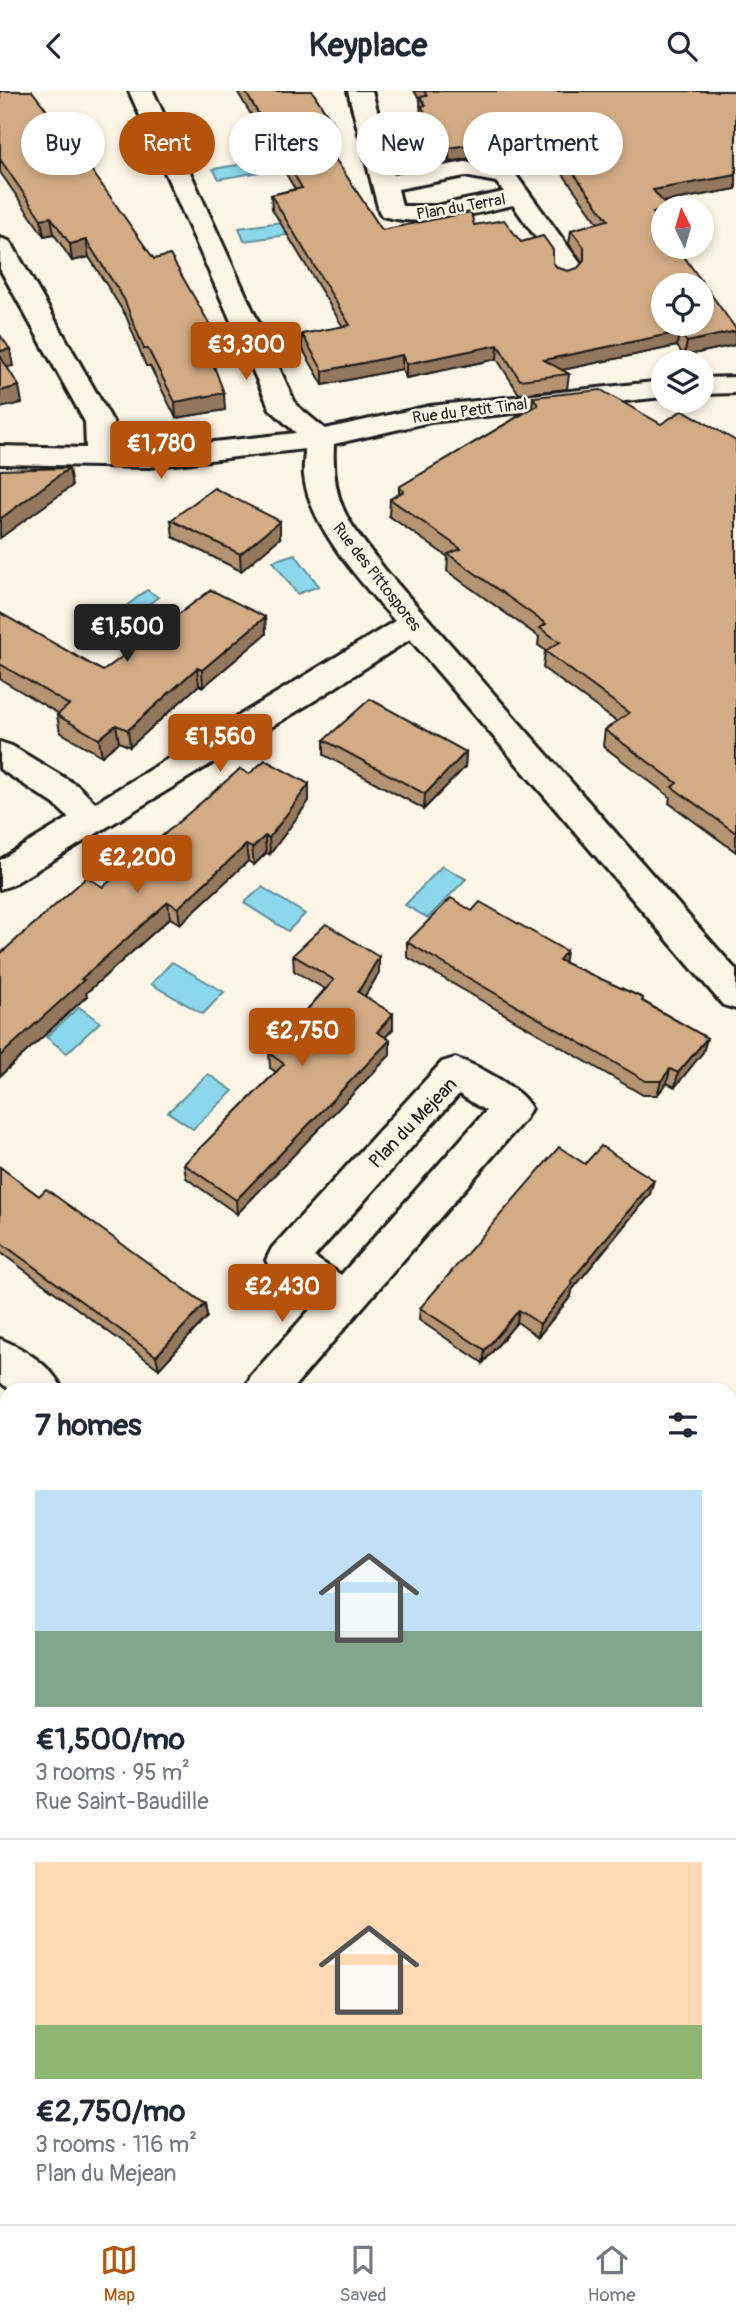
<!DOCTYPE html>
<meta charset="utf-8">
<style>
:root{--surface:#fff;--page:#f2f2f3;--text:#1f2937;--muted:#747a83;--line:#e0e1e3;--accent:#b45309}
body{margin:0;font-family:Pangolin,sans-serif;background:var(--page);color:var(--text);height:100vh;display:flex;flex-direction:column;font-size:26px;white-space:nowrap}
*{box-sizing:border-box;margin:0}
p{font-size:23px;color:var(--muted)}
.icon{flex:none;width:38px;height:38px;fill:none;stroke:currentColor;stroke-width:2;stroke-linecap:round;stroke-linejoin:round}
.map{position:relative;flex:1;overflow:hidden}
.details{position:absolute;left:0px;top:1292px;width:737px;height:842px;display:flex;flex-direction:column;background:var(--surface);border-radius:21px 21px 0 0;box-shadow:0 4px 10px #0003}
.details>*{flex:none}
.guide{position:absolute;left:21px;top:21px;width:695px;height:63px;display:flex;gap:14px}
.needle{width:46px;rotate:355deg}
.fabs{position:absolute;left:651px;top:105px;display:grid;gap:14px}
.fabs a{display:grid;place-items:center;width:63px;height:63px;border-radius:50%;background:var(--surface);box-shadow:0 4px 10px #0003;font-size:35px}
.price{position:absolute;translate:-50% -60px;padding:0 16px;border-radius:7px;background:var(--accent);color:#fff;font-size:23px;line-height:46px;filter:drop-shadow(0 2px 4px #0008)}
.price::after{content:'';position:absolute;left:50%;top:42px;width:21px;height:16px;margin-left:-10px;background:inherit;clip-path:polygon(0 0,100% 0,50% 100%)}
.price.active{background:#222;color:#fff}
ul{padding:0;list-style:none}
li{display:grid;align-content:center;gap:14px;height:371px;padding:0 35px}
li+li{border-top:2px solid var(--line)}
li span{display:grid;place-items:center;height:217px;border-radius:0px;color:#555}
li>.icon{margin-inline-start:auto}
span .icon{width:126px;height:126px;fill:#fffc;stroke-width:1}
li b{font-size:30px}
h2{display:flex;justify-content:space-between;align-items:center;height:84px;padding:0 35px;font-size:30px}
.chip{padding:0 24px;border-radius:32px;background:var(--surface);box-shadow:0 4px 10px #0003;font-size:24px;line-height:63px}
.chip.active{background:var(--accent);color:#fff}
header{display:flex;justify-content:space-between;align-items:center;height:91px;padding:0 35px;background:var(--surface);font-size:32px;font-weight:700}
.tab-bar{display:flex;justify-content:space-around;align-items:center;height:98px;border-top:2px solid var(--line);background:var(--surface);font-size:19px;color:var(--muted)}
.tab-bar a{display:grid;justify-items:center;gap:4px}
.tab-bar .active{color:var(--accent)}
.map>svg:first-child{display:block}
</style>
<header><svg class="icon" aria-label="back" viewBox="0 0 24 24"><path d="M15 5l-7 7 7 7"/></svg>Keyplace<svg class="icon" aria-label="search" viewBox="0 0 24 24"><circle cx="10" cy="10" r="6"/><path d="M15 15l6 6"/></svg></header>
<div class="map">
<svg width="736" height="2133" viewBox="0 0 736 2133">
<rect width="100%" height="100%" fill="#fcf5e5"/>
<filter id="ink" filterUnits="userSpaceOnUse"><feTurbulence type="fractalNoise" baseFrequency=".0143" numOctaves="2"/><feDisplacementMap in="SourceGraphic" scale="14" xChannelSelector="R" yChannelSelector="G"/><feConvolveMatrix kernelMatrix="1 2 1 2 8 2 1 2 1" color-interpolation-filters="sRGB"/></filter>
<g filter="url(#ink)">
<g fill="#a9e9b1" stroke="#628266" stroke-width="2">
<polygon points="0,1359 7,1365 7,1975 0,1972"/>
<polygon points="730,1891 736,1895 736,2114 730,2112"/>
</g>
<g fill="#8bd7eb" stroke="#5f8c98" stroke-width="2">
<polygon points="255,71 260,81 219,88 213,78"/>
<polygon points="281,131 287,144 244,150 239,137"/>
<polygon points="295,463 319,495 297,503 273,470"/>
<polygon points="147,499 158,506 111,543 99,536"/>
<polygon points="442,775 466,788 428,827 405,814"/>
<polygon points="262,796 305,823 288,840 244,812"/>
<polygon points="172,871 224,901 203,923 151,893"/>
<polygon points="79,916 100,931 67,962 46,946"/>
<polygon points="208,983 233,1000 193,1038 168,1021"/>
</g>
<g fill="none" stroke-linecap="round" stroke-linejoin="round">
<defs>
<g id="minor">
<path d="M129,0H153L296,314L325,338L430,315L663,290V306L430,331L334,353C331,417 350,432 386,480L736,879V918L723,914L410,548L317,608L12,794L0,798V769L69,727L54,713L0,678V651L12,655L78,695L95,712L395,530C362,492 310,437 304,385C303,377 305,367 305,358L149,376L0,373V355L86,357L85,331L0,178V147L9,150L13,155L113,331L114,358H149L296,342L270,318Z"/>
<path d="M348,0H372L394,84L465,71L513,80L580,172V184L576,189L567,192L558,189L554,184V172L513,114C468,124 428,137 382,125L379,120ZM465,85L496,91L504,101L436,115H402L398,98Z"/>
<polygon points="736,286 736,302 702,303 702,287"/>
<path d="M455,967C477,974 521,997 531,1017L525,1028L292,1298H245L251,1285L316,1212L272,1181L266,1169L272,1157L442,971ZM459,1003L486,1020L341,1184L314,1166Z"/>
<path d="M0,1248C23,1257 53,1276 62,1298H9L0,1291Z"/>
<polygon points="730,1800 736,1803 736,1857 730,1854"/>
</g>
</defs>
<use href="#minor" stroke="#1c1c1c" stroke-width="6"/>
<use href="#minor" fill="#fcf5e5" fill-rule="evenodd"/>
</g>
<g fill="#b59472" stroke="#1c1c1c" stroke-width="2">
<polygon points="0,0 215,258 208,259 225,319 176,327 150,275 146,275 126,225 89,166 72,170 54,143 44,145 0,81"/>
<polygon points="237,0 312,0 334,34 334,48 323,50 382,139 474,134 521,151 553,172 558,177 568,180 578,177 582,172 582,170 569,153 571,139 598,132 560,79 540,55 449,71 421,29 420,9 414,0 736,0 736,98 663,111 662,134 735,254 684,265 677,255 562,279 569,283 567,298 519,303 497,268 406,287 402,278 323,294 302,257 302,243 343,236 272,118 271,104 295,98"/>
<polygon points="533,306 736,350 736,761 669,712 670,706 603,655 605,639 617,631 543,577 545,560 546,560 538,554 539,546 447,480 448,466 389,425 390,408 399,403 399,396 532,317"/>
<polygon points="171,429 280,447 241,480 173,446"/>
<polygon points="0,522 103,580 265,526 266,543 203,596 199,594 130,656 119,651 102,665 60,641 57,624 59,623 0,588"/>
<polygon points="324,649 466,661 465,676 424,718 324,664"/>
<polygon points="249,683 309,693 309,710 270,763 266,762 254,774 248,770 180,833 170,827 86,902 87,905 0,985 0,863 103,796"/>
<polygon points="472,820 565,872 643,907 643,910 707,947 703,961 675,996 667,992 657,1004 643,1004 407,866 407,851"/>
<polygon points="293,864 379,866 379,882 365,905 393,938 385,946 390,964 237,1123 186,1087 184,1073 276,981 270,977 269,962 305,926 305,921 325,898 294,880"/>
<polygon points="585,1073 650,1103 572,1199 571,1205 538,1246 517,1231 483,1272 419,1229 420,1217"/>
<polygon points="0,1076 39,1105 205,1213 207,1226 159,1278 0,1161"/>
<polygon points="559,2126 690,2126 689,2133 557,2133"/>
</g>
<g fill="#94785d" stroke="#1c1c1c" stroke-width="2">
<polygon points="334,34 334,48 315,51 315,37"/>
<polygon points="542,41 540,55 449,71 449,57"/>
<polygon points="736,84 736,98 651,113 653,99"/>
<polygon points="663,120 663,134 652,136 653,122"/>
<polygon points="51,126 54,143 44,145 41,128"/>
<polygon points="86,149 89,166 72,170 70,153"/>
<polygon points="736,240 735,254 684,265 687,251"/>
<polygon points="214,241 215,258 203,260 202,243"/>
<polygon points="679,241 677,255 543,283 544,269"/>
<polygon points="498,254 497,268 406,287 406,273"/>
<polygon points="10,258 13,275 0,278 0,260"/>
<polygon points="402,264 402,278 323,294 323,280"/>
<polygon points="19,295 22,312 0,317 0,300"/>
<polygon points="224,302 225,319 176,327 175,311"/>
<polygon points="69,377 72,395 0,447 0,428"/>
<polygon points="280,430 280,447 241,480 240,463"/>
<polygon points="265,526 266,543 203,596 202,579"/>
<polygon points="197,577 199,594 130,656 128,639"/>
<polygon points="116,634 119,651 102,665 99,648"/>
<polygon points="466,661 465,676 424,718 425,703"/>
<polygon points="309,693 309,710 270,763 269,747"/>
<polygon points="265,745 266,762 254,774 252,757"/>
<polygon points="246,754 248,770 180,833 178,817"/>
<polygon points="168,811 170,827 86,902 87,905 0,985 0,965 81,888"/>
<polygon points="566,860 564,875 559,869"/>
<polygon points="379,866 379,882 358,916 358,901"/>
<polygon points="393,923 393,938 376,956 377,941"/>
<polygon points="707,947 703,961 675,996 678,982"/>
<polygon points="390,949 390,964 237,1123 236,1109"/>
<polygon points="670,978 667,992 657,1004 661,990"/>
<polygon points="654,1089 650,1103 572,1199 571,1205 538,1246 540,1233 571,1190"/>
<polygon points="205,1213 207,1226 159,1278 156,1265"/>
<polygon points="519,1219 517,1231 483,1272 485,1259"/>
</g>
<g fill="#d3ac85" stroke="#1c1c1c" stroke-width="2" fill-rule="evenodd">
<polygon points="0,0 32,0 78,60 154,168 170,164 214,241 202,243 224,302 175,311 148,258 144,258 124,208 86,149 70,153 51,126 41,128 0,68"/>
<path d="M245,0H312L334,34L315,37L382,139L471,121L474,134L504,129L521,151L543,145L553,159V172L558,177L568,180L578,177L584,170V156L571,139L608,129L561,65L542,41L449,57L421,15L426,14L420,6L427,5L424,0H736V84L653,99L668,117H663V120L653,122L663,136V156H677L736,238V240L687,251L679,241L544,269L569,283L520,289L498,254L406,273L402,264L323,280L302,243L350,234L271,104L302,97ZM663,194H702V233H663Z"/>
<polygon points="0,244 10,258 0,260"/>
<polygon points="0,265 19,295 0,300"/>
<polygon points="601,299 661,333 683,319 736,350 736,742 672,696 677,692 605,639 629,622 545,560 560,551 540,537 546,533 448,463 461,458 390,408 404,400 399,396 538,314 533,306"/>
<polygon points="69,377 0,428 0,379"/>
<polygon points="214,397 280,430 240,463 171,429"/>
<polygon points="211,499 265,526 202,579 197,577 128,639 116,634 99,648 57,624 69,614 0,573 0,522 103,580"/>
<polygon points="370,608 466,661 425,703 324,649"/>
<polygon points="265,669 309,693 269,747 265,745 252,757 246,754 178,817 168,811 81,888 84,889 0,965 0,863 87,786 103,796 240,678 249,683"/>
<polygon points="451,807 472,820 480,811 566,860 559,869 643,907 642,910 707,947 678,982 670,978 661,990 646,990 407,851"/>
<polygon points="326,833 379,866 358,901 393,923 377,941 390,949 236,1109 184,1073 284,973 269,962 308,923 305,921 334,889 293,864"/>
<polygon points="601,1055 654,1089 571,1190 573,1192 540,1233 519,1219 485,1259 420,1217 559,1056 585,1073"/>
<polygon points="0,1076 39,1105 46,1098 205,1213 156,1265 0,1151"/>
<polygon points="564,2126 690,2126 689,2133 562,2133"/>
</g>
</g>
<g text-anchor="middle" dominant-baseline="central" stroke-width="5" stroke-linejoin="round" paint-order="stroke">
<g font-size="16" fill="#1c1c1c" stroke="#fcf5e5">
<text transform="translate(461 116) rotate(-10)">Plan du Terral</text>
<text transform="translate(470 320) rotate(-7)">Rue du Petit Tinal</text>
<text transform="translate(377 486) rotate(52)">Rue des Pittospores</text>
</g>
<g font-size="19" fill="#1c1c1c" stroke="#fcf5e5">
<text transform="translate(413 1032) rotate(-46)">Plan du Mejean</text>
</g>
</g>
</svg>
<div class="fabs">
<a><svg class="needle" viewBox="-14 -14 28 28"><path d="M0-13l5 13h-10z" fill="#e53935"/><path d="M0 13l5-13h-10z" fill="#747a83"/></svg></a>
<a><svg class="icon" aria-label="locate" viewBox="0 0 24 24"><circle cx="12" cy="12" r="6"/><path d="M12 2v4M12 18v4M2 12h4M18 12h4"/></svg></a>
<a><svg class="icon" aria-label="layers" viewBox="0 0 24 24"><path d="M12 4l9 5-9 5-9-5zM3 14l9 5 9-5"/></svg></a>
</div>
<b class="price" style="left:246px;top:291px">€3,300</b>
<b class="price" style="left:161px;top:390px">€1,780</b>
<b class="price active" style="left:127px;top:573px">€1,500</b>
<b class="price" style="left:220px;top:683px">€1,560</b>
<b class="price" style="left:137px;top:804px">€2,200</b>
<b class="price" style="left:302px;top:977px">€2,750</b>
<b class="price" style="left:282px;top:1233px">€2,430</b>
<div class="guide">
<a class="chip">Buy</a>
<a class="chip active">Rent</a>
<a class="chip">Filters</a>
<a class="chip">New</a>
<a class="chip">Apartment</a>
</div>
<section class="details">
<h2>7 homes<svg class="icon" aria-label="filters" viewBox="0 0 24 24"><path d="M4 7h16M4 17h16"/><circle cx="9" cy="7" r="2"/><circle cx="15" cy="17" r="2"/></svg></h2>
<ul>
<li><span style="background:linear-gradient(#bfe0f5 65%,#7fa58c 0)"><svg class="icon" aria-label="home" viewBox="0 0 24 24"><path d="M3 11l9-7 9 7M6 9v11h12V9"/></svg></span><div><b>€1,500/mo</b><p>3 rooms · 95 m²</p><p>Rue Saint-Baudille</p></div></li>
<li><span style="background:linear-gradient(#ffd9b3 75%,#8fb573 0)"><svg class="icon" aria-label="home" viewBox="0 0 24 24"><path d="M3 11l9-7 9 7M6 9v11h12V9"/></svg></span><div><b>€2,750/mo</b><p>3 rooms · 116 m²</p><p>Plan du Mejean</p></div></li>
</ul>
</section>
</div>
<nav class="tab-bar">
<a class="active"><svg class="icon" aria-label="map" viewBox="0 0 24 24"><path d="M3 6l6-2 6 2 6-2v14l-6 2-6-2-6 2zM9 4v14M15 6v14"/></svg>Map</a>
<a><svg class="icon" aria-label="saved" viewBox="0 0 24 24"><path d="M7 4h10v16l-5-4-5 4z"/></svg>Saved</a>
<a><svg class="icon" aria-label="home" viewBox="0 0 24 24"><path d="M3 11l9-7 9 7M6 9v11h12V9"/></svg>Home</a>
</nav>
